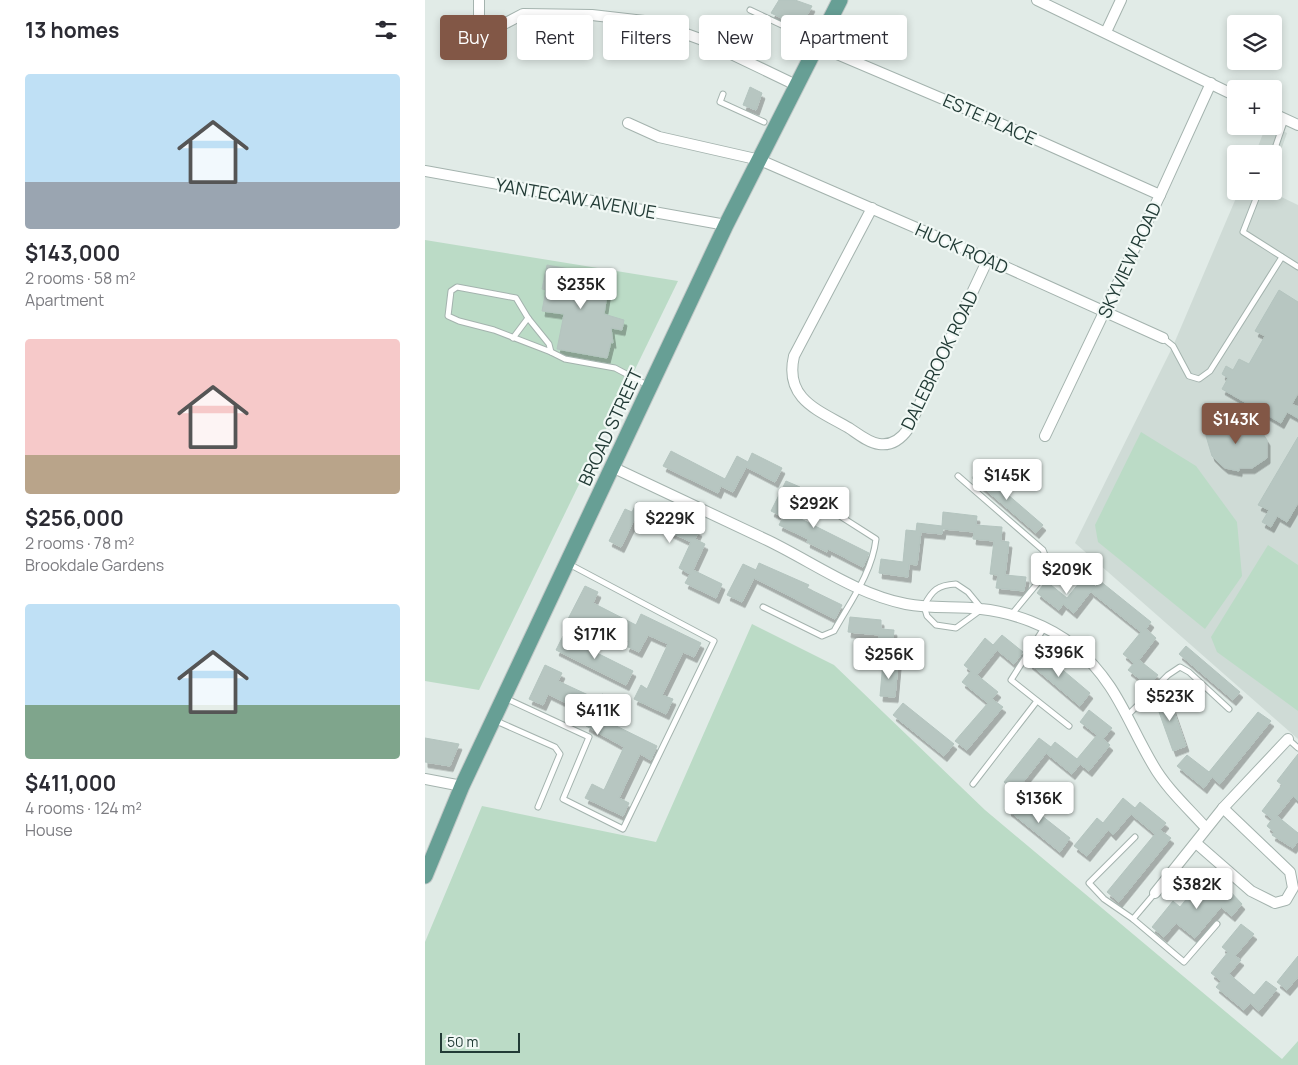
<!DOCTYPE html>
<meta charset="utf-8">
<style>
:root{--surface:#fff;--page:#f2f2f3;--text:#2b2b33;--muted:#7c7c81;--accent:#825746}
body{margin:0;font-family:Manrope,sans-serif;background:var(--page);color:var(--text);height:100vh;display:flex;flex-direction:column;font-size:19px;white-space:nowrap}
*{box-sizing:border-box;margin:0}
p{font-size:16px;color:var(--muted)}
.icon{flex:none;width:28px;height:28px;fill:none;stroke:currentColor;stroke-width:2;stroke-linecap:round;stroke-linejoin:round}
.map{position:relative;flex:1;overflow:hidden}
.drawer{display:flex;flex-direction:column;background:var(--surface);width:425px}
.drawer>*{flex:none}
.banner{position:absolute;left:15px;top:15px;width:475px;height:45px;display:flex;gap:10px}
.buttons{position:absolute;left:802px;top:15px;display:grid;gap:10px}
.buttons a{display:grid;place-items:center;width:55px;height:55px;border-radius:5px;background:var(--surface);box-shadow:0 2px 8px #0003;font-size:25px}
.scale{position:absolute;left:15px;bottom:12px;width:80px;box-sizing:border-box;padding-left:5px;border:2px solid #223b36;border-top:0;font-size:14px;line-height:18px;white-space:nowrap;color:#223b36;-webkit-text-stroke:4px #f1f8f5;paint-order:stroke}
.price{position:absolute;translate:-50% -42px;padding:0 11px;border-radius:5px;background:#fff;color:#222;font-size:16px;line-height:32px;filter:drop-shadow(0 1px 2px #0008)}
.price::after{content:'';position:absolute;left:50%;top:30px;width:15px;height:11px;margin-left:-8px;background:inherit;clip-path:polygon(0 0,100% 0,50% 100%)}
.price.selected{background:var(--accent);color:#fff}
ul{padding:0;list-style:none}
li{display:grid;align-content:center;gap:10px;height:265px;padding:0 25px}
li span{display:grid;place-items:center;height:155px;border-radius:5px;color:#555}
li>.icon{margin-inline-start:auto}
span .icon{width:90px;height:90px;fill:#fffc;stroke-width:1}
li b{font-size:21px}
h2{display:flex;justify-content:space-between;align-items:center;height:60px;padding:0 25px;font-size:21px}
.tag{padding:0 18px;border-radius:5px;background:var(--surface);box-shadow:0 2px 8px #0003;font-size:18px;line-height:45px}
.tag.selected{background:var(--accent);color:#fff}
main{display:flex;flex:1;min-height:0}
.map>svg:first-child{display:block}
</style>
<main>
<section class="drawer">
<h2>13 homes<svg class="icon" aria-label="filters" viewBox="0 0 24 24"><path d="M4 7h16M4 17h16"/><circle cx="9" cy="7" r="2"/><circle cx="15" cy="17" r="2"/></svg></h2>
<ul>
<li><span style="background:linear-gradient(#bfe0f5 70%,#9aa5b1 0)"><svg class="icon" aria-label="home" viewBox="0 0 24 24"><path d="M3 11l9-7 9 7M6 9v11h12V9"/></svg></span><div><b>$143,000</b><p>2 rooms · 58 m²</p><p>Apartment</p></div></li>
<li><span style="background:linear-gradient(#f6c9c9 75%,#b9a48a 0)"><svg class="icon" aria-label="home" viewBox="0 0 24 24"><path d="M3 11l9-7 9 7M6 9v11h12V9"/></svg></span><div><b>$256,000</b><p>2 rooms · 78 m²</p><p>Brookdale Gardens</p></div></li>
<li><span style="background:linear-gradient(#bfe0f5 65%,#7fa58c 0)"><svg class="icon" aria-label="home" viewBox="0 0 24 24"><path d="M3 11l9-7 9 7M6 9v11h12V9"/></svg></span><div><b>$411,000</b><p>4 rooms · 124 m²</p><p>House</p></div></li>
</ul>
</section>
<div class="map">
<svg width="873" height="1065" viewBox="0 0 873 1065">
<defs>
<filter id="shadow"><feDropShadow dx="3" dy="5.5" stdDeviation="0" flood-color="#0004"/></filter>
</defs>
<rect width="100%" height="100%" fill="#e1ebe7"/>
<g fill="#cfdbd6">
<polygon points="841,126 848,126 862,133 849,170 849,154 830,154"/>
<polygon points="814,191 844,191 873,205 873,739 650,543 748,346"/>
</g>
<g fill="#bbdbc6">
<polygon points="0,240 253,281 54,690 0,681"/>
<polygon points="716,432 771,466 812,522 817,576 780,629 673,542 670,525"/>
<polygon points="843,545 873,565 873,711 792,652 786,637"/>
<polygon points="327,624 409,665 560,810 857,1059 873,1041 873,1065 0,1065 0,942 57,806 231,842"/>
</g>
<g fill="#b7c6c1" stroke="#b4c4bf" filter="url(#shadow)">
<polygon points="354,0 370,0 387,6 378,23 369,24 346,13"/>
<polygon points="325,87 337,93 331,110 318,105"/>
<polygon points="122,265 185,276 179,314 199,320 197,330 186,328 188,343 186,342 182,358 132,349 139,314 117,311 121,290 117,289"/>
<polygon points="854,290 873,302 873,393 867,404 873,407 873,418 862,412 856,423 797,389 803,378 797,374 801,366 808,370 814,359 824,364 840,336 830,331"/>
<polygon points="787,412 803,429 808,425 832,425 842,440 842,458 827,468 814,468 814,471 800,468 793,462 787,456 781,436 782,425"/>
<polygon points="873,437 873,503 862,522 852,516 846,527 837,522 844,510 833,505"/>
<polygon points="246,451 300,479 312,456 323,462 327,453 357,468 350,482 321,467 308,492 296,486 293,493 238,466"/>
<polygon points="553,469 618,525 611,533 547,478"/>
<polygon points="361,481 375,487 362,512 444,553 438,567 403,549 402,552 382,542 383,539 354,525 358,517 346,511"/>
<polygon points="212,502 274,531 270,539 280,544 268,570 297,584 291,598 260,583 265,574 254,568 266,542 211,516 196,547 184,541 200,509 207,512"/>
<polygon points="518,512 552,516 551,525 577,527 576,541 584,542 580,575 601,577 599,591 571,588 573,575 565,574 569,541 548,539 549,532 518,529 517,534 496,532 492,565 484,564 483,577 454,573 456,559 478,562 481,530 491,531 492,523 517,526"/>
<polygon points="334,563 384,585 382,588 417,605 410,619 329,578 317,602 302,595 318,564 331,570"/>
<polygon points="659,577 670,586 649,613 638,604 634,610 612,593 621,581 642,598"/>
<polygon points="675,581 726,622 721,629 731,638 714,660 733,675 724,686 703,670 709,663 698,654 716,632 666,592"/>
<polygon points="160,586 173,592 168,603 211,625 216,614 276,643 269,657 258,652 237,695 248,699 241,714 209,699 216,685 222,689 243,644 223,635 214,652 201,646 204,641 158,618 155,625 143,619"/>
<polygon points="425,617 456,620 456,629 469,630 466,663 451,661 454,635 423,632"/>
<polygon points="577,635 598,652 589,664 572,650 552,675 573,692 567,699 578,707 542,750 530,741 563,703 537,682 546,671 539,665 560,638 568,645"/>
<polygon points="138,636 208,671 201,685 131,650"/>
<polygon points="761,646 815,692 808,700 754,654"/>
<polygon points="614,650 665,693 655,706 604,663"/>
<polygon points="458,662 473,664 470,697 455,696"/>
<polygon points="120,665 137,673 133,681 174,700 177,694 191,700 181,721 232,746 226,760 215,754 194,798 204,803 198,816 160,798 167,784 179,790 199,747 161,726 166,715 123,694 118,705 104,699"/>
<polygon points="743,694 761,746 748,751 729,698"/>
<polygon points="478,703 529,744 519,756 468,715"/>
<polygon points="664,710 687,728 678,739 685,745 664,771 655,764 647,774 621,753 630,742 652,759 672,735 655,722"/>
<polygon points="833,712 846,721 795,784 787,777 779,788 752,766 762,755 784,772"/>
<polygon points="0,738 34,744 25,766 0,762"/>
<polygon points="614,738 626,747 591,791 579,782"/>
<polygon points="873,754 873,801 868,796 852,816 873,833 873,841 868,848 847,835 849,832 842,826 847,819 837,811 857,785 852,781"/>
<polygon points="593,797 645,838 635,852 583,810"/>
<polygon points="698,798 710,808 715,802 741,823 735,830 746,838 694,902 682,892 730,834 706,814 688,835 683,830 662,856 649,846 672,818 678,823"/>
<polygon points="775,882 786,891 792,885 799,891 802,888 817,904 807,916 796,907 770,938 751,923 739,937 727,927 748,901 755,907"/>
<polygon points="816,924 829,934 810,956 816,960 804,974 829,995 841,981 852,989 834,1011 825,1003 819,1010 791,987 796,981 786,973 803,952 797,947"/>
<polygon points="873,956 873,977 862,990 852,982"/>
</g>
<g fill="none" stroke-linecap="round" stroke-linejoin="round">
<defs>
<g id="service">
<polyline points="325,10 378,35 391,44"/>
<polyline points="298,94 295,102 339,122"/>
<polyline points="848,154 860,119"/>
<polyline points="834,191 818,232 873,267"/>
<polygon points="32,287 91,298 103,318 124,344 126,352 69,330 34,321 23,316 26,291"/>
<polyline points="88,338 103,318"/>
<polyline points="738,338 748,346 764,376 774,379 785,371 857,257"/>
<polyline points="126,352 140,359 190,368 222,385"/>
<polyline points="533,476 618,550 624,565 621,573 586,615"/>
<path d="M531,584L543,592L557,609L531,628L511,625L502,616L499,606C507,590 513,585 531,584Z"/>
<path d="M338,607L397,636L409,631C425,602 447,573 451,539L393,502"/>
<polyline points="619,628 586,680 644,726"/>
<polyline points="80,698 164,737 138,799 198,829 289,641 142,563"/>
<polyline points="703,715 743,675 755,667 764,672 804,709"/>
<polyline points="69,720 130,747 135,754 113,807"/>
<polyline points="863,739 873,748"/>
<polyline points="548,784 612,701"/>
<polyline points="710,837 664,883 679,899 708,919 730,893"/>
<polyline points="708,919 759,962 792,924"/>
</g>
<g id="minor">
<polyline points="54,0 54,20 59,25 68,27 77,25 98,14 167,15 228,22 275,39 373,86"/>
<polyline points="612,0 811,96"/>
<polyline points="681,32 696,0"/>
<polyline points="393,46 565,119 735,195"/>
<polyline points="849,114 873,125"/>
<polyline points="203,123 234,137 335,160 563,259 738,338"/>
<polyline points="0,171 301,225"/>
<path d="M447,208L369,356C359,399 393,410 424,428C433,434 444,443 454,444C467,446 476,439 483,429L563,259"/>
<polyline points="620,436 735,195 786,83"/>
<path d="M187,467C239,492 292,516 344,541C389,563 431,594 481,604C506,609 531,606 556,609C587,612 625,626 649,646C692,683 701,719 728,765C741,788 763,808 781,828"/>
<polyline points="0,779 37,786"/>
<polyline points="771,843 826,891 850,903 861,900 868,888 865,872 798,808"/>
<polyline points="730,893 798,808 863,739"/>
</g>
<polyline id="primary" points="0,876 37,786 301,225 415,0"/>
</defs>
<use href="#service" stroke="#a4b3ae" stroke-width="7"/>
<use href="#minor" stroke="#a4b3ae" stroke-width="12"/>
<use href="#primary" stroke="#c1c8c7" stroke-width="17"/>
<use href="#service" stroke="#fff" stroke-width="5"/>
<use href="#minor" stroke="#fff" stroke-width="10"/>
<use href="#primary" stroke="#679f95" stroke-width="15"/>
</g>
<g text-anchor="middle" dominant-baseline="central" stroke-width="4.5" stroke-linejoin="round" paint-order="stroke">
<g font-size="18" fill="#223b36" stroke="#f1f8f5">
<text transform="translate(565 119) rotate(24)">ESTE PLACE</text>
<text transform="translate(151 198) rotate(10)">YANTECAW AVENUE</text>
<text transform="translate(537 248) rotate(24)">HUCK ROAD</text>
<text transform="translate(704 260) rotate(-65)">SKYVIEW ROAD</text>
<text transform="translate(514 360) rotate(-64)">DALEBROOK ROAD</text>
<text transform="translate(185 427) rotate(-65)">BROAD STREET</text>
</g>
</g>
</svg>
<div class="buttons">
<a><svg class="icon" aria-label="layers" viewBox="0 0 24 24"><path d="M12 4l9 5-9 5-9-5zM3 14l9 5 9-5"/></svg></a>
<a>+</a>
<a>−</a>
</div>
<div class="scale">50 m</div>
<b class="price" style="left:156px;top:310px">$235K</b>
<b class="price selected" style="left:811px;top:445px">$143K</b>
<b class="price" style="left:582px;top:501px">$145K</b>
<b class="price" style="left:389px;top:529px">$292K</b>
<b class="price" style="left:245px;top:544px">$229K</b>
<b class="price" style="left:642px;top:595px">$209K</b>
<b class="price" style="left:170px;top:660px">$171K</b>
<b class="price" style="left:634px;top:678px">$396K</b>
<b class="price" style="left:464px;top:680px">$256K</b>
<b class="price" style="left:745px;top:722px">$523K</b>
<b class="price" style="left:173px;top:736px">$411K</b>
<b class="price" style="left:614px;top:824px">$136K</b>
<b class="price" style="left:772px;top:910px">$382K</b>
<div class="banner">
<a class="tag selected">Buy</a>
<a class="tag">Rent</a>
<a class="tag">Filters</a>
<a class="tag">New</a>
<a class="tag">Apartment</a>
</div>
</div>
</main>
